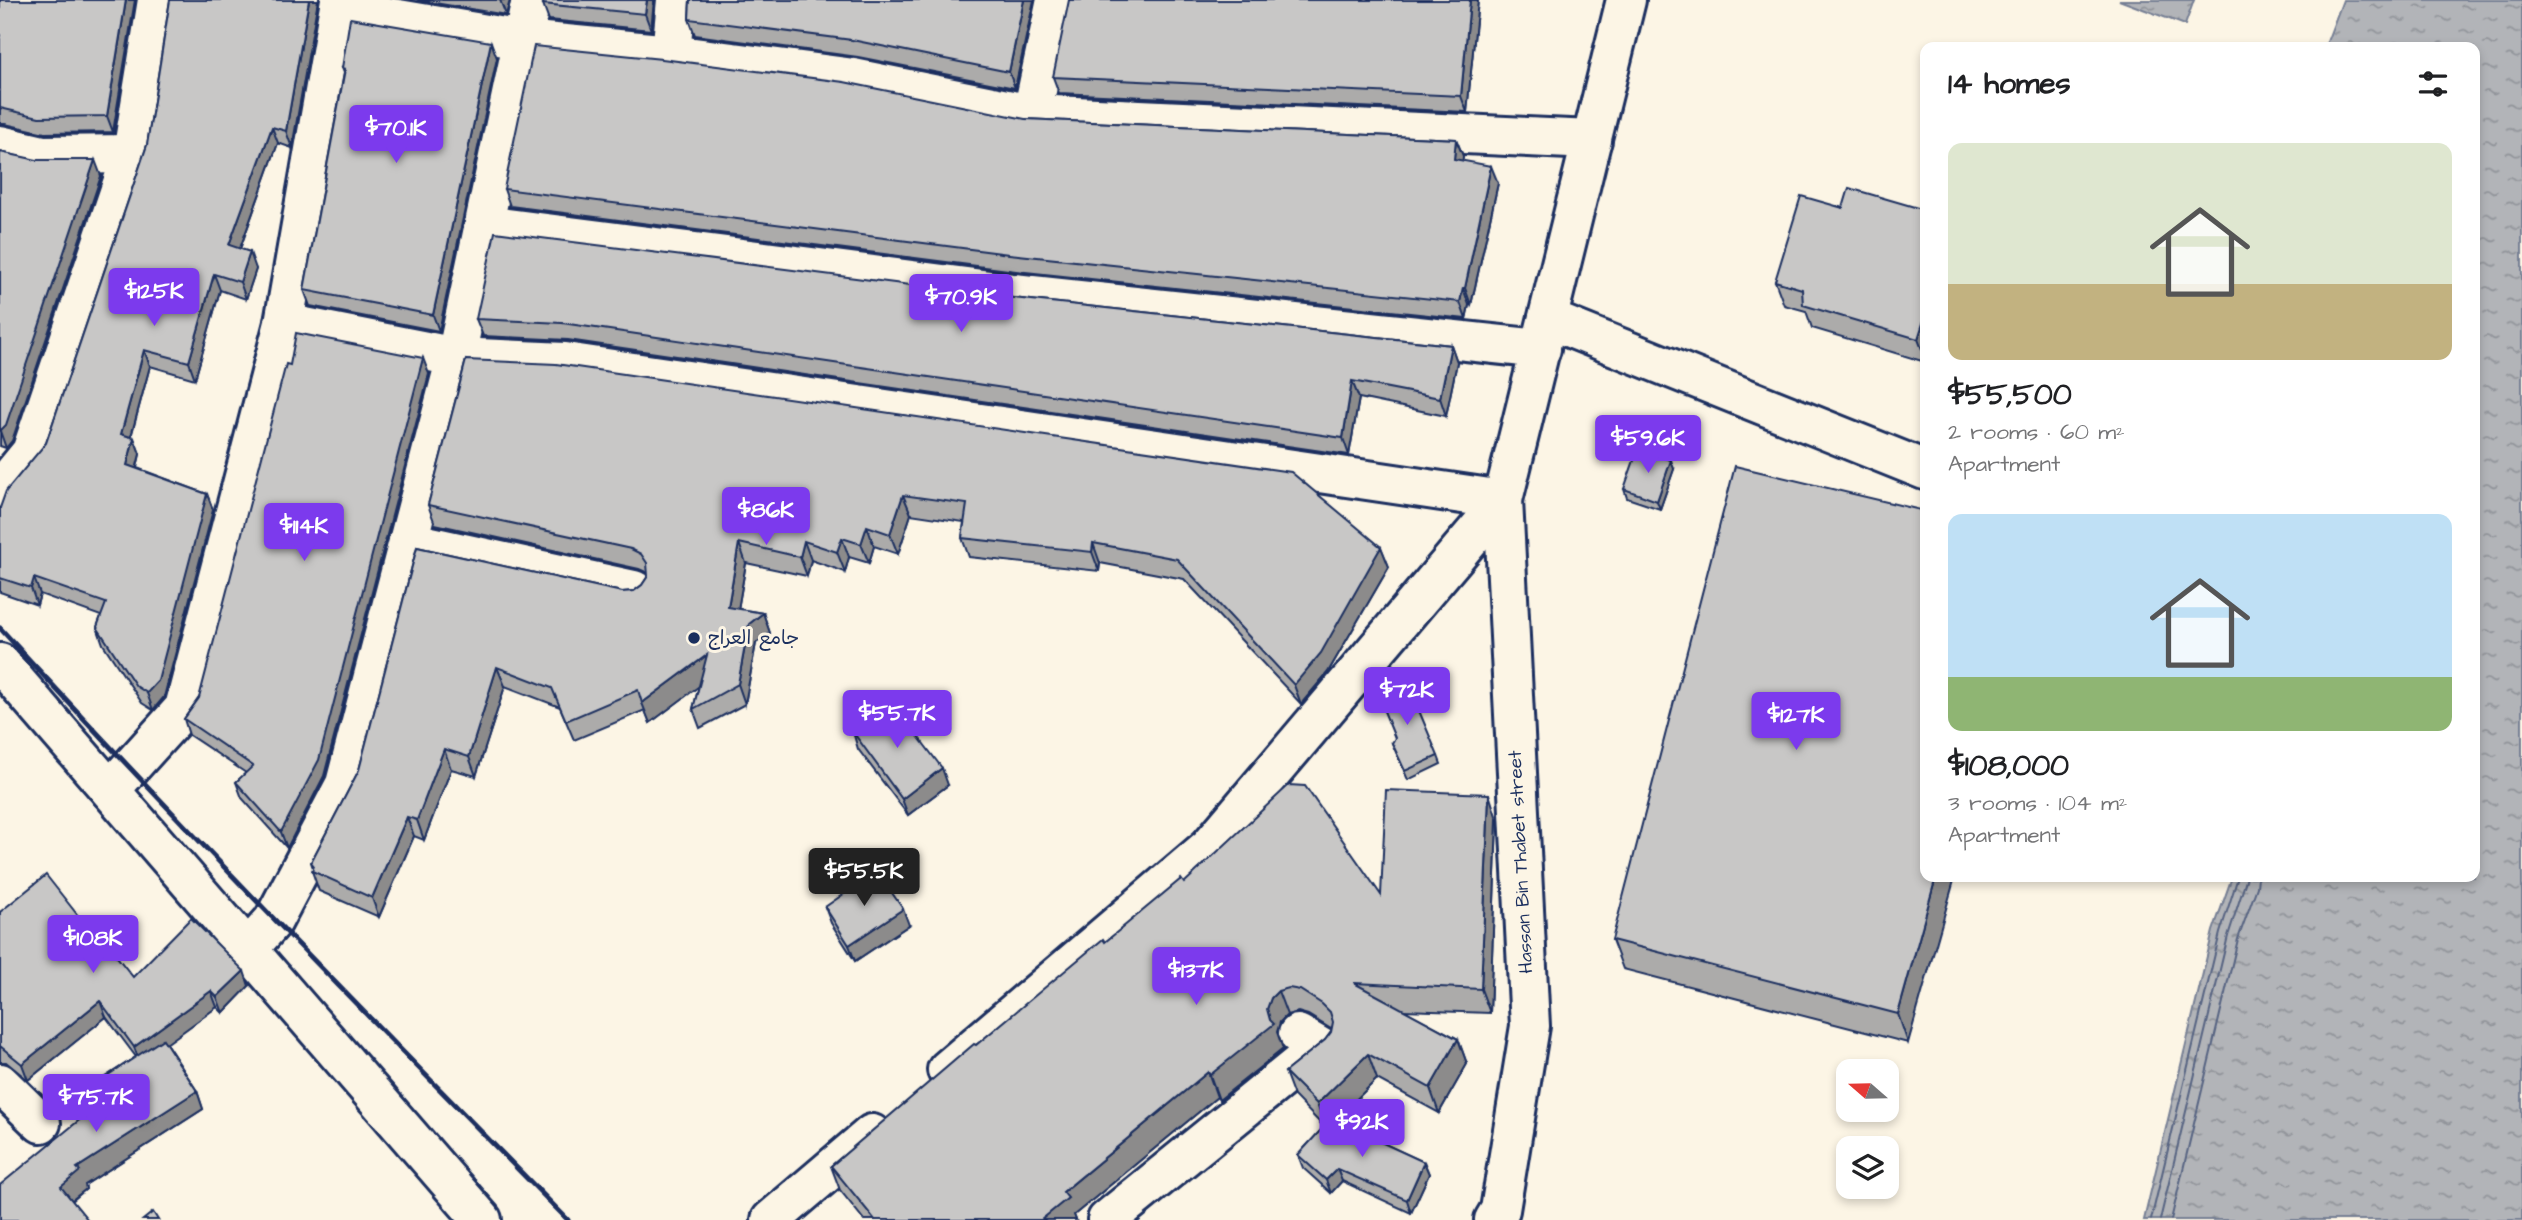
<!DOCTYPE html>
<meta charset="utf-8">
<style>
:root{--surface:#fff;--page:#f6f6f6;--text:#202124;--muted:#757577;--accent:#7c3aed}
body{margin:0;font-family:"Architects Daughter","Playpen Sans Arabic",sans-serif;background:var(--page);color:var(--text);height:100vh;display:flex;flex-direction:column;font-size:26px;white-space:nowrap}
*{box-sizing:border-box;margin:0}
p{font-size:23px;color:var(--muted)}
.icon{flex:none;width:38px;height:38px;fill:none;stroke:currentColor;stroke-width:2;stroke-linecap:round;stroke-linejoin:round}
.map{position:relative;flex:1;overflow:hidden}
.side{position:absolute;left:1920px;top:42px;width:560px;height:840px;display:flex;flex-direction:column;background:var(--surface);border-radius:14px;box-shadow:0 4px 10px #0003}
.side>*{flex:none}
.needle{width:46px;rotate:290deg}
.buttons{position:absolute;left:1836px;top:1059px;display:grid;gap:14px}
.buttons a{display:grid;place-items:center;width:63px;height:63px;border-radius:14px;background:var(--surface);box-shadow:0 4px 10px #0003;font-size:35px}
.price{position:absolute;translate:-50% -60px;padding:0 16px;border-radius:7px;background:var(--accent);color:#fff;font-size:23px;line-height:46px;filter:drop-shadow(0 2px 4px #0008)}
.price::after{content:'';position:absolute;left:50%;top:42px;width:21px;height:16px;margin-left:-10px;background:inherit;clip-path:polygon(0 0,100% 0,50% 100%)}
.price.current{background:#222;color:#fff}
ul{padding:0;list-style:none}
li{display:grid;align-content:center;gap:14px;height:371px;padding:0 28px}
li span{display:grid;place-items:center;height:217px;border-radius:14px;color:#555}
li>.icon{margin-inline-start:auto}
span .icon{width:126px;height:126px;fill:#fffc;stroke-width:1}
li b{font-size:30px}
h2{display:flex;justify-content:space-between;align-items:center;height:84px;padding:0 28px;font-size:30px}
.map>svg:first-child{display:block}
</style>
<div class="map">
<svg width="2522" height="1220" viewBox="0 0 2522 1220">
<defs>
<pattern id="water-ripples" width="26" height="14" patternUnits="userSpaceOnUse" patternTransform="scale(1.75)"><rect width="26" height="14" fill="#b2b4b8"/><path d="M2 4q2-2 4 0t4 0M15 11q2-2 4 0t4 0" fill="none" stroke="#909399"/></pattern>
</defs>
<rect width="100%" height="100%" fill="#fcf5e5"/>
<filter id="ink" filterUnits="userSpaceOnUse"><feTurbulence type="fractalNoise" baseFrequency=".0143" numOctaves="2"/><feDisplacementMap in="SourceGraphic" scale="14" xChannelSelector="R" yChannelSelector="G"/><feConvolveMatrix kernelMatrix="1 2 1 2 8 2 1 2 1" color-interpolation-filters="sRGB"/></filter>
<g filter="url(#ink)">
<g fill="url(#water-ripples)" stroke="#767f94" stroke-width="2">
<polygon points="2119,0 2194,0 2185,25"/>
<polygon points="2343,0 2522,0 2522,1220 2144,1220 2213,931 2232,877 2474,877 2474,47 2325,47"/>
</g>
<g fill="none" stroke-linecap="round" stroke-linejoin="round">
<g stroke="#576482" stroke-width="2">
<polyline points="2151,1220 2220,933 2238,877"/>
<polyline points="2160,1220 2228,936 2247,877"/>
<polyline points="2171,1220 2238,939 2257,887 2258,877"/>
</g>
<defs>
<g id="minor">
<polyline points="339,9 523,40 671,54 854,78 1032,114 1592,140"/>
<polyline points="671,54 676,0"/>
<polyline points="1032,114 1056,0"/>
<polyline points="0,145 43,155 132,154"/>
<polyline points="484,225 1013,293 1541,349"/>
<polyline points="1548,319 1925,470"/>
<polyline points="284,323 456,357 565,362 1503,500"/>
<polyline points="0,490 31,452 132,154 157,0"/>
<polyline points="408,541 634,590"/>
<polyline points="0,663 482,1220"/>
<polyline points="110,790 184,708 284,323 340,0"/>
<polyline points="248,949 273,921 345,784 456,357 531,0"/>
<polyline points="947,1070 1209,847 1503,500 1626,0"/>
<polyline points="0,1083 41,1123"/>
<polyline points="771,1220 872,1134"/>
<polyline points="1107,1220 1320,1047 1298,1034"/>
<polyline points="1494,1220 1500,1210 1530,1026 1503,500"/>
</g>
</defs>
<use href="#minor" stroke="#1b2f5e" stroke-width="44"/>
<use href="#minor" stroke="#fcf5e5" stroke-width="38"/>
<path stroke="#1b2f5e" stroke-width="5" d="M0,628C185,830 376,1025 568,1220"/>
</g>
<g fill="#acabaa" stroke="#1b2f5e" stroke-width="2">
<polygon points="0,0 135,0 113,132 45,133 5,124 0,124"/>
<polygon points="170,0 318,0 292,148 278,143 240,249 256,269 246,299 220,290 195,379 150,366 131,437 134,438 140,454 137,468 207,494 213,510 164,697 153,710 142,703 103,644 97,627 101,616 40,594 37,605 0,592 0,508 46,443 147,145"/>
<polygon points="417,0 510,0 506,15"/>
<polygon points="654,0 651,30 549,20 543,4"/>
<polygon points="690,0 1034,0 1015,88 858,57 695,35 689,19"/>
<polygon points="1478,0 1467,112 1059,93 1053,77"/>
<polygon points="497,58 439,331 310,306 304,290 344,73 342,68"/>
<polygon points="1025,119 1456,139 1463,156 1462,160 1498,183 1471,305 1469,305 1466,319 1016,271 510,206 504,189"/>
<polygon points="0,152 101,176 12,441 6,448 0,446"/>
<polygon points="1843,208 1925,210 1925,362 1812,328 1806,311 1784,305 1775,281"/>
<polygon points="1004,297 1451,345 1457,362 1446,416 1359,398 1349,455 568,340 483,336 476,319"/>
<polygon points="466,360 1381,547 1389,567 1328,672 1301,704 1184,579 1100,563 1099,571 969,557 962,538 964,522 911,514 898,554 874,546 869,563 849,557 845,572 811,560 807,576 746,563 738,609 763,613 770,633 756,643 745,704 700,728 693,709 699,686 650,723 645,710 574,740 560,707 505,686 476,776 451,769 424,840 414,836 379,917 319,891 312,871 313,868 311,862 359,770 417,547 622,592 634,591 642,585 648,576 648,573 639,569 435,524 428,505"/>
<polygon points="429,374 324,776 287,848 242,798 236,782 246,773 189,735 184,719"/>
<polygon points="1674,469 1660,509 1627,498 1624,489"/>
<polygon points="1925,511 1908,1043 1623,969 1612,940"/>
<polygon points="853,732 948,785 908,815 858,749"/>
<polygon points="1392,743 1438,756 1441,764 1408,780"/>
<polygon points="1497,819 1490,1013 1403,1010 1458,1039 1467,1064 1439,1113 1377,1079 1334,1121 1424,1162 1429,1174 1411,1213 1342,1181 1331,1193 1303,1168 1298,1155 1324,1127 1294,1096 1285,1072 1325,1040 1331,1032 1331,1029 1308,1015 1298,1012 1287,1015 1280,1022 1277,1032 1283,1049 1219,1100 1217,1097 1074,1215 1076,1220 864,1220 840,1190 831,1166 976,1045 1105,942 1184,883 1381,895"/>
<polygon points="825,907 909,925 855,961 831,923"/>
<polygon points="0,912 106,951 133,977 249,986 223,1013 217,1007 166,1043 197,1091 203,1109 85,1185 86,1189 72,1201 0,1220 91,1111 84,1091 136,1057 106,1017 28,1080 6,1062 0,1062"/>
</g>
<g fill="#8c8b8b" stroke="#1b2f5e" stroke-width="2">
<polygon points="126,0 135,0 113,132 107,116"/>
<polygon points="309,0 318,0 292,148 286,131"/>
<polygon points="500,0 510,0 506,15"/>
<polygon points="647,0 654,0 651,30 645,14"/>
<polygon points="1024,0 1034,0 1015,88 1009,72"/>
<polygon points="1470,0 1478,0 1467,112 1461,96"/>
<polygon points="491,42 497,58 439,331 433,315"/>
<polygon points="272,127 278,143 235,262 229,245"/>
<polygon points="1456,139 1463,156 1461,176 1454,159"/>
<polygon points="95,160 101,176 12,441 6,448 0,431"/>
<polygon points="1491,166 1498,183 1471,305 1465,288"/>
<polygon points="250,252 256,269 246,299 240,282"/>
<polygon points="214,274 220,290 195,379 189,362"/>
<polygon points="1463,288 1469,305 1466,319 1460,302"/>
<polygon points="1925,317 1925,357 1918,339"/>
<polygon points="1451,345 1457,362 1446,416 1440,398"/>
<polygon points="144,350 150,366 127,451 121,434"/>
<polygon points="423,358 429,374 324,776 287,848 281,832"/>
<polygon points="1352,381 1359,398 1349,455 1343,438"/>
<polygon points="134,438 140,454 133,481 127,465"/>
<polygon points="1671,460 1674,469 1660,509 1657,501"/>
<polygon points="207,494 213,510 164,697 153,710 147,693"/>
<polygon points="903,495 911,514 898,554 890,534"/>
<polygon points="867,526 874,546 869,563 861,544"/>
<polygon points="842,538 849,557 845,572 837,552"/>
<polygon points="804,541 811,560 807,576 800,557"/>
<polygon points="739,543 746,563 735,627 728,607"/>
<polygon points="1093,543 1100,563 1099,571 1092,552"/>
<polygon points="1381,547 1389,567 1328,672 1301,704 1294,685"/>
<polygon points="34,578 40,594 37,605 31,588"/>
<polygon points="763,613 770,633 756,643 745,704 738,684 749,624"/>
<polygon points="707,655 714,675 650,723 642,703"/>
<polygon points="497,667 505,686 476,776 469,757"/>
<polygon points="444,749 451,769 424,840 417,820"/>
<polygon points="942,768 948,785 908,815 902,799"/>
<polygon points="1489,794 1497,819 1490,1013 1481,989"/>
<polygon points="407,817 414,836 379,917 372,898"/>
<polygon points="1936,877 1955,877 1908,1043 1898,1014"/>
<polygon points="903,909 909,925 855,961 849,945"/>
<polygon points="244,971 249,986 223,1013 217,997"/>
<polygon points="211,991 217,1007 140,1063 134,1047"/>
<polygon points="1278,991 1287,1015 1280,1022 1277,1032 1283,1049 1219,1100 1210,1075 1270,1020 1267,1009 1271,998"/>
<polygon points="100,1001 106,1017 28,1080 22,1064"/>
<polygon points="1458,1039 1467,1064 1439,1113 1430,1088"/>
<polygon points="1368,1054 1377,1079 1326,1129 1317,1104"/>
<polygon points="1208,1072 1217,1097 1074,1215 1076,1220 1041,1220 1063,1192"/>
<polygon points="197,1091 203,1109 85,1185 86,1189 67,1204 61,1187 77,1168"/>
<polygon points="1424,1162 1429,1174 1411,1213 1407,1200"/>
<polygon points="1337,1169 1342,1181 1331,1193 1326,1180"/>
</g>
<g fill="#c8c7c6" stroke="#1b2f5e" stroke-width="2">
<polygon points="0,0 126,0 107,116 39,117 0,108"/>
<polygon points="170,0 309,0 286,131 272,127 229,245 250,252 240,282 214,274 189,362 144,350 121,434 134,438 127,465 207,494 158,681 147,693 136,686 97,627 106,603 34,578 31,588 0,578 0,508 6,491 46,443 147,145"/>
<polygon points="544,0 647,0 645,14 543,4"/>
<polygon points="690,0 1024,0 1009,72 852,40 689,19"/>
<polygon points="1069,0 1470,0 1461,96 1053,77"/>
<polygon points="350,18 491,42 433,315 304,290 345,69 342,68"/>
<polygon points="534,46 662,59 844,82 1025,119 1456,139 1454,159 1491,166 1465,288 1463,288 1460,302 1009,254 504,189"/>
<polygon points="0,152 37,160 95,160 6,425 0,431"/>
<polygon points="1849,188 1925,210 1925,317 1918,339 1803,305 1802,289 1775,281 1801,196 1843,208"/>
<polygon points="495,232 1004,297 1451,345 1440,398 1352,381 1343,438 562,323 476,319"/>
<polygon points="296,333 423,358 319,760 281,832 236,782 253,766 184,719 199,698 286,364 290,365"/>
<polygon points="466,360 556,364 1291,472 1381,547 1321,653 1294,685 1177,559 1093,543 1092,552 962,538 967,504 903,495 890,534 867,526 861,544 842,538 837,552 804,541 800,557 739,543 728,607 763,613 749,624 738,684 693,709 707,655 642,703 638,690 566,721 552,688 497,667 469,757 444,749 417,820 407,817 372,898 312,871 314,866 311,862 359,770 417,547 622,592 634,591 642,585 648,576 647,563 641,554 631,549 428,505"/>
<polygon points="1638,449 1671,460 1657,501 1624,489"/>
<polygon points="1735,466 1925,511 1925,877 1936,877 1898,1014 1612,940"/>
<polygon points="1407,682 1438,756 1405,771 1392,743 1395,738 1377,694"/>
<polygon points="892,702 942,768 902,799 853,732"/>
<polygon points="1289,785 1305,786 1381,895 1386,790 1489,794 1481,989 1354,983 1458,1039 1430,1088 1368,1054 1317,1104 1285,1072 1325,1040 1331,1032 1333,1022 1330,1012 1322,1004 1300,990 1289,988 1278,991 1271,998 1267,1009 1270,1020 1274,1024 1210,1075 1208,1072 1063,1192 1068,1198 1041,1220 875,1220 831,1166 974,1044 976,1045 1103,939 1105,942 1181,879 1184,883"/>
<polygon points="877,871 903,909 849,945 825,907"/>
<polygon points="46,875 106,951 110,948 133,977 191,918 244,971 217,997 211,991 134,1047 100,1001 22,1064 0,1046 0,912"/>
<polygon points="163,1039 197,1091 77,1168 80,1171 61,1187 88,1220 0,1220 0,1185 94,1108 84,1091"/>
<polygon points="1331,1119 1424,1162 1407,1200 1337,1169 1326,1180 1298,1155"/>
<polygon points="153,1212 158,1220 143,1220"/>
</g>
</g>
<circle fill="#1b2f5e" stroke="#fcf5e5" stroke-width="2.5" cx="694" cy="638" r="7"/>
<g text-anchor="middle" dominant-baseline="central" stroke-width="6" stroke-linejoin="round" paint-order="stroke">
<g font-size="19" fill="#1b2f5e" stroke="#fcf5e5" text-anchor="start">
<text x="708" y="638">جامع العراج</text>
</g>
<g font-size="19" fill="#1b2f5e" stroke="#fcf5e5">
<text transform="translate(1521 862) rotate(-93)">Hassan Bin Thabet street</text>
</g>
</g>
</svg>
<div class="buttons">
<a><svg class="needle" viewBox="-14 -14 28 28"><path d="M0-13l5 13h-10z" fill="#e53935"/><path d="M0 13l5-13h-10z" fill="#757577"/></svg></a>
<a><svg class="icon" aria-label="layers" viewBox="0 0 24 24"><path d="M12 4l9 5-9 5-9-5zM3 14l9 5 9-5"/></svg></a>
</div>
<b class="price" style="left:396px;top:165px">$70.1K</b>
<b class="price" style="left:154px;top:328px">$125K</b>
<b class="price" style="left:961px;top:334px">$70.9K</b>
<b class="price" style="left:1648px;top:475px">$59.6K</b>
<b class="price" style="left:766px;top:547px">$86K</b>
<b class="price" style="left:304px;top:563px">$114K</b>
<b class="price" style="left:1407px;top:727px">$72K</b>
<b class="price" style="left:897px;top:750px">$55.7K</b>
<b class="price" style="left:1796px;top:752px">$127K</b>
<b class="price current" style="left:864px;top:908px">$55.5K</b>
<b class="price" style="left:93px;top:975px">$108K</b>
<b class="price" style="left:1196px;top:1007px">$137K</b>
<b class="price" style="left:96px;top:1134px">$75.7K</b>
<b class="price" style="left:1362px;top:1159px">$92K</b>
<section class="side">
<h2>14 homes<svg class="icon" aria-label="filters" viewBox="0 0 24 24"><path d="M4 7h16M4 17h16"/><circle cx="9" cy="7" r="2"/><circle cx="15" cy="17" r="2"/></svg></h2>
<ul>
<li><span style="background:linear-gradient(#dfe7d0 65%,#c2b280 0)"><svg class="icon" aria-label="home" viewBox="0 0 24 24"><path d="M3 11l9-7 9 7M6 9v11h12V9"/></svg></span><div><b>$55,500</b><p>2 rooms · 60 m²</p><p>Apartment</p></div></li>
<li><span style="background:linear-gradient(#bfe0f5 75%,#8fb573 0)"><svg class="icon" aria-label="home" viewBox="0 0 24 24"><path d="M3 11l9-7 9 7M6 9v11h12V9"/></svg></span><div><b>$108,000</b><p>3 rooms · 104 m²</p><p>Apartment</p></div></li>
</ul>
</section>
</div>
